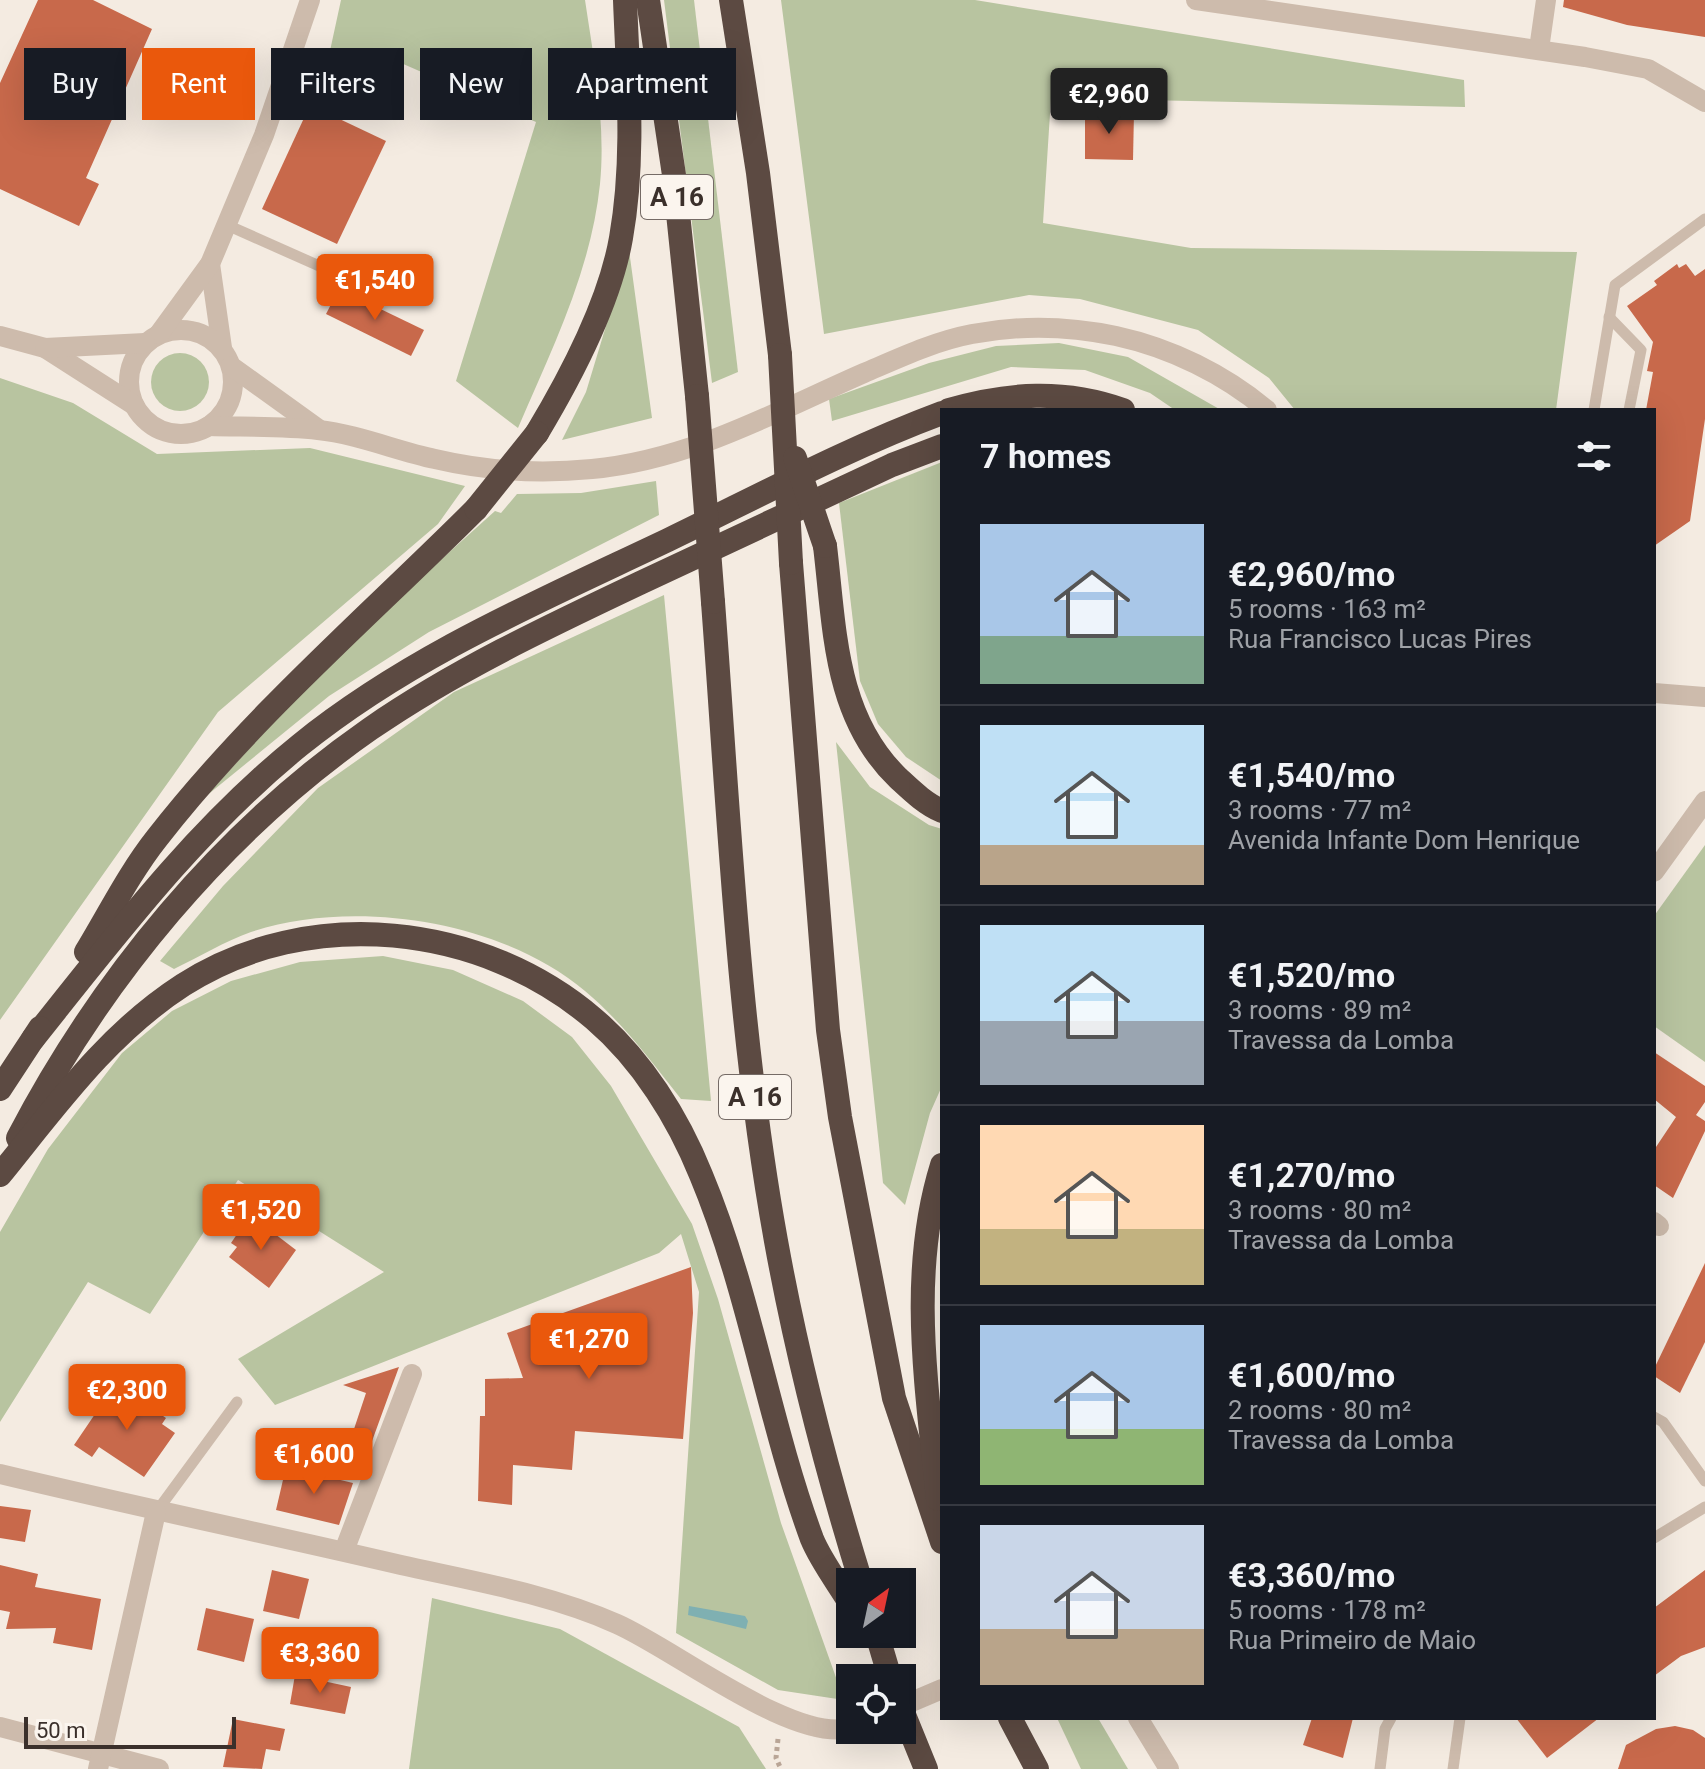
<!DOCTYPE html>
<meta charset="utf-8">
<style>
:root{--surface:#171b24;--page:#242831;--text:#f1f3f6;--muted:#9ea1a6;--line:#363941;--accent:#ea580c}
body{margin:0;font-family:Roboto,sans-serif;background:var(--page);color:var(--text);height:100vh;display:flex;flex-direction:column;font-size:30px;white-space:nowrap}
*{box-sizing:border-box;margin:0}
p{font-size:26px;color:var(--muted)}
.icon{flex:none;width:44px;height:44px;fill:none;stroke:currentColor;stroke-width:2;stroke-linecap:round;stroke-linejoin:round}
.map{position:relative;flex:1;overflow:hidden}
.panel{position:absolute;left:940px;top:408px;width:716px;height:1312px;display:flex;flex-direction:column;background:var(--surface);border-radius:0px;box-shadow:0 8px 32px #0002}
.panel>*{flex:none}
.guide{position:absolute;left:24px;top:48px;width:760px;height:72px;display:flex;gap:16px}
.needle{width:52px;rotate:33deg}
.buttons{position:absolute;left:836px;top:1568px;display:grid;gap:16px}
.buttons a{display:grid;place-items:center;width:80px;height:80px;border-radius:0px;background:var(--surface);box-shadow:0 8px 32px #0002;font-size:40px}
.scale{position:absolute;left:24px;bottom:20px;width:212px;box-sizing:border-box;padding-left:8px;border:4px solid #3b302b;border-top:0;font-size:22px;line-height:28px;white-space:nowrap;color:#3b302b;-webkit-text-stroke:6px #fbf5ee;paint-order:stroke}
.price{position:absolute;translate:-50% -68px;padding:0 18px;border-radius:8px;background:var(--accent);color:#fff;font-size:26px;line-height:52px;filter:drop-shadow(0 2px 4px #0008)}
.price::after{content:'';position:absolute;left:50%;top:48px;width:24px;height:18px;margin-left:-12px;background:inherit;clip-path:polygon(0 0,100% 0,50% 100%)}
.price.selected{background:#222;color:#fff}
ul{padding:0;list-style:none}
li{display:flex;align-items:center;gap:24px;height:200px;padding:0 40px}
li+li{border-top:2px solid var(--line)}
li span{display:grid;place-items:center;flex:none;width:224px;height:160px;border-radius:0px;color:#555}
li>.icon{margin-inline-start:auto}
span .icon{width:96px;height:96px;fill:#fffc;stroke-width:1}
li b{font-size:34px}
h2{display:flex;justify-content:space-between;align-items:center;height:96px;padding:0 40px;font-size:34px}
.chip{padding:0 28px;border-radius:0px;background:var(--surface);box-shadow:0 8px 32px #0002;font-size:28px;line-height:72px}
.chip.selected{background:var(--accent);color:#fff}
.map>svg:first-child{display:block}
</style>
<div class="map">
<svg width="1705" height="1769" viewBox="0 0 1705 1769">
<rect width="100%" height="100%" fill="#f4ebe1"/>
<g fill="#b8c4a0">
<path d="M341,0H585C594,60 606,124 600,184C591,271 552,349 518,428L456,381L536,122L401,63L392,89L328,60Z"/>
<polygon points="664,0 694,0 738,372 712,383"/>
<polygon points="781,0 975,0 1464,80 1465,107 1051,98 1043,223 1191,248 1577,252 1556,410 1295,410 1269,378 1198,330 1080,299 1029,295 824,334"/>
<polygon points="629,250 652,418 562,440 586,392"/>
<polygon points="1059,343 1128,357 1221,410 1175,410 1150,393 1085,370 1011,367 832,421 829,399 929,363 996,346"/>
<circle cx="180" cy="382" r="29"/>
<polygon points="0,378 73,403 157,454 310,448 465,486 438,524 218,712 0,1020"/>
<polygon points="942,462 942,781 906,757 878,724 860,681 839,503"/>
<polygon points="656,481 659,515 429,632 329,696 205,797 334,656 495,511 501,513 517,494 581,493"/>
<path d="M664,595L711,1101L681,1099C651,1061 622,1022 585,991C501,920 353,898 251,932C225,941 199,957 174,969L160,961L223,886L318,788L454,692Z"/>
<polygon points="836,742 870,787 929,825 942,829 942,1086 930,1113 905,1205 883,1183"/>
<polygon points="1705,845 1705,1062 1654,1026 1654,916"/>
<polygon points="383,956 453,970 523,1001 572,1037 611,1086 692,1224 718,1299 781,1523 844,1700 778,1690 676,1633 699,1292 681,1234 659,1253 275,1405 238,1359 384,1272 238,1180 150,1314 88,1282 0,1422 0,1232 48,1149 122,1053 172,1011 231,981 300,962"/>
<polygon points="432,1598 560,1629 739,1727 766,1769 409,1769"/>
<polygon points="1057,1718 1098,1718 1128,1769 1081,1769"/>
</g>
<polygon fill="#7fb0b2" points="689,1606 745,1616 748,1621 746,1629 688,1615"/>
<g fill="#c8694b">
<polygon points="38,0 93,0 152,29 86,178 99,184 79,226 0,189 0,83"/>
<polygon points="1564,0 1705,0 1705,37 1627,25 1563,7"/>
<polygon points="310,105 386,141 337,244 262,209"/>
<polygon points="1085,112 1134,112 1133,160 1085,159"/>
<polygon points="1677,264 1679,268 1686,264 1695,276 1705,269 1705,419 1690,521 1654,546 1654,410 1646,410 1653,372 1647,371 1653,342 1627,306 1657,285 1654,281"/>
<polygon points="339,289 424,330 411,356 326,314"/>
<polygon points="1654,1052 1705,1086 1705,1102 1696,1115 1705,1121 1705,1131 1673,1198 1654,1185 1654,1150 1676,1117 1654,1099"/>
<polygon points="250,1215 296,1250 269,1288 229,1257 237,1247 231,1243"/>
<polygon points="1705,1263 1705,1342 1680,1393 1654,1376 1654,1369"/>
<polygon points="691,1267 693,1313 683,1439 575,1431 572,1470 513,1465 512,1505 478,1501 480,1416 485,1416 485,1379 523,1378 507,1333"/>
<polygon points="399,1367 360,1474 341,1468 366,1393 343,1385"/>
<polygon points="112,1389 122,1397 126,1391 166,1418 162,1424 175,1433 144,1477 99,1447 92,1457 74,1445"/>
<polygon points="286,1467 353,1483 339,1525 276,1510"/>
<polygon points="0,1506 31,1510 25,1542 0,1538"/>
<polygon points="0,1565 38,1574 35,1587 101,1599 92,1650 53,1643 56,1628 6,1629 10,1612 0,1610"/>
<polygon points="272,1570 309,1579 299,1619 263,1611"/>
<polygon points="1705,1570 1705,1647 1681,1656 1654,1676 1654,1608"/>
<polygon points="206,1608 254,1619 244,1662 197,1650"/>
<polygon points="295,1675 351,1687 345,1714 290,1704"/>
<polygon points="1312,1718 1353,1718 1343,1758 1303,1745"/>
<polygon points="1516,1718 1599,1718 1547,1758"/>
<polygon points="233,1719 285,1729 280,1751 266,1749 262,1769 223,1767"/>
<polygon points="1675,1726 1693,1730 1705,1738 1705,1769 1618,1769 1626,1745 1656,1729"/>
</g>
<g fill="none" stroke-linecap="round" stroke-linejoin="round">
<polyline stroke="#b9a596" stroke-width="5" stroke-dasharray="4 4" stroke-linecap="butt" points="778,1739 776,1758 781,1769"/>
<g stroke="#cdbbac" stroke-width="11">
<polyline points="227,225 335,273"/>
<polyline points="1609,317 1641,350 1629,410"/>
<polyline points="1594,410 1615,285 1705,219"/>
<polyline points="1654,1417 1663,1422 1705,1481"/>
<polyline points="157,1511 237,1402"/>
<polyline points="1654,1538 1705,1507"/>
<polyline points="1380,1769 1385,1729 1391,1718"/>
<polyline points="1453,1769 1460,1718"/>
</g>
<g stroke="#cdbbac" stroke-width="20">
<polyline points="1196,0 1585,57 1648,69 1705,102"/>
<polyline points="1539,49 1546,0"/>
<polyline points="1654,872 1705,801"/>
<polyline points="1654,1222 1659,1226"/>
<path d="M0,1474C133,1506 268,1534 401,1565C473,1581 550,1594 617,1624C674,1649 793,1743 850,1728"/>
<polyline points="344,1551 412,1374"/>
<polyline points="902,1706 942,1689"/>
<polyline points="1138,1718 1169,1769"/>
<polyline points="0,1727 159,1769"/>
<polyline points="98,1769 156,1512"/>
</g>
<g stroke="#cdbbac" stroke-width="20">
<polyline points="210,264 222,348"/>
<circle cx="181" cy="382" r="52"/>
<polyline points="159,334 210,264 264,135 310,0"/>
<polyline points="0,336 45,348 134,405"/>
<polyline points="45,348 145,343"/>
<polyline points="231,366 320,430"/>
<path d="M209,426C245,427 282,426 318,430C357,434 397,451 435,459C486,471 540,474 592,469C690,460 775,412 864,373C899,358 935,341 972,334C1019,325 1069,326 1116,336C1171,348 1224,374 1267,410"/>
<polyline points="1654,693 1705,697"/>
</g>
<g stroke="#5c4a42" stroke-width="24">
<polyline points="648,0 674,175 697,396"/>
<polyline points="731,0 758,173 780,355"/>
<path d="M949,410C1008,393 1064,389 1123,410"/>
<path d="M537,433C570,378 610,301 621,238C635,159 628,79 625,0"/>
<path d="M825,546C835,629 834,716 898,778C911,790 925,804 942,811"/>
<polyline points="791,563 828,1030 840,1117 894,1398 942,1542"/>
<path d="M713,602C729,815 738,1031 776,1241C797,1357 826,1469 861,1582"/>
<path d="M86,952C109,914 130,872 157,838C252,716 368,617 476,509"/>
<path d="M33,1039C116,935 196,829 300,745C410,656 542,600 668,540C759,496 848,448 942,413"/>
<polyline points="0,1089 40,1028"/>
<path d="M18,1138C101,979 222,832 370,729C454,671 547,627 640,583C724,544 808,504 892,465L942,446"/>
<path d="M0,1175C56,1106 107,1034 183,985C309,904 482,923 594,1019C642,1060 678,1118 701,1175C750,1292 768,1420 812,1539C821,1561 838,1583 850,1603"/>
<path d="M938,1499C927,1387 908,1274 942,1165"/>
<polyline points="877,1634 890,1678"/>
<polyline points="902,1710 926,1769"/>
<polyline points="1010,1718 1037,1769"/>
</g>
<g stroke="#5c4a42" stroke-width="24">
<polyline points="780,355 791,563"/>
<polyline points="697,396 713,602"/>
<polyline points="795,458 825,546"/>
<polyline points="476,509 537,433"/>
</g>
</g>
<g text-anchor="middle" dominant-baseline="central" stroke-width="6" stroke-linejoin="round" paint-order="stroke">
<g fill="#fbf5ee" stroke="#756b66" stroke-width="2">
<rect x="641" y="175" width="72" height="44" rx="6"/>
<rect x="719" y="1075" width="72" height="44" rx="6"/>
</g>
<g font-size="26" font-weight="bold" fill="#3b302b">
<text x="677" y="197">A 16</text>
<text x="755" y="1097">A 16</text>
</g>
</g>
</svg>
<div class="buttons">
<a><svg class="needle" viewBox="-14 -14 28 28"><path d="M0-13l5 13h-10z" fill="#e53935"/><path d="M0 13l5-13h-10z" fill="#9ea1a6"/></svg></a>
<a><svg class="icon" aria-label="locate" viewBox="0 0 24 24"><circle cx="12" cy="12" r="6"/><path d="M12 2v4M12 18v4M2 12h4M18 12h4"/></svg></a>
</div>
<div class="scale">50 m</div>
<b class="price selected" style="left:1109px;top:136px">€2,960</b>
<b class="price" style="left:375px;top:322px">€1,540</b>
<b class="price" style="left:261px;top:1252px">€1,520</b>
<b class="price" style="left:589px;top:1381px">€1,270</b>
<b class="price" style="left:127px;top:1432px">€2,300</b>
<b class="price" style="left:314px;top:1496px">€1,600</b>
<b class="price" style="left:320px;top:1695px">€3,360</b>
<div class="guide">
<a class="chip">Buy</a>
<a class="chip selected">Rent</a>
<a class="chip">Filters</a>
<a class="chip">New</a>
<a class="chip">Apartment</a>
</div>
<section class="panel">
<h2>7 homes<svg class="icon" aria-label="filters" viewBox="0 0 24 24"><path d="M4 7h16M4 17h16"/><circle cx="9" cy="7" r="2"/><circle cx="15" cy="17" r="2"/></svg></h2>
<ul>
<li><span style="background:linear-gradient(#a9c7e8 70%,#7fa58c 0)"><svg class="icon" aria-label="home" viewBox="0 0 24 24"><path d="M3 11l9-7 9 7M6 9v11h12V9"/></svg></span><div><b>€2,960/mo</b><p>5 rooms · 163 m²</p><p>Rua Francisco Lucas Pires</p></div></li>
<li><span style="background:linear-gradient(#bfe0f5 75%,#b9a48a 0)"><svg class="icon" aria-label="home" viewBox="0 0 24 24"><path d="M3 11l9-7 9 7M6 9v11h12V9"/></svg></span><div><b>€1,540/mo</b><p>3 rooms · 77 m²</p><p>Avenida Infante Dom Henrique</p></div></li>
<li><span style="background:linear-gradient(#bfe0f5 60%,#9aa5b1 0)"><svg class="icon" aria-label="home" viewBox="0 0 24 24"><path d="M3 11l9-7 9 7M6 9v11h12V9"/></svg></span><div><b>€1,520/mo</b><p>3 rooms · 89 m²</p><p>Travessa da Lomba</p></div></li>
<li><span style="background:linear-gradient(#ffd9b3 65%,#c2b280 0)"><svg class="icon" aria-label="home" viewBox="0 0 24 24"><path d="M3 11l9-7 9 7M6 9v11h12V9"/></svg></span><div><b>€1,270/mo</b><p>3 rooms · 80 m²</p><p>Travessa da Lomba</p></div></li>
<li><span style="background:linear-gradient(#a9c7e8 65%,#8fb573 0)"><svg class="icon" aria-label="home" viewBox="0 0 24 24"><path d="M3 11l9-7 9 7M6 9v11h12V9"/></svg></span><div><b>€1,600/mo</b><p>2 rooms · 80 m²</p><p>Travessa da Lomba</p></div></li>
<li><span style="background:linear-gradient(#c9d6e8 65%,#b9a48a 0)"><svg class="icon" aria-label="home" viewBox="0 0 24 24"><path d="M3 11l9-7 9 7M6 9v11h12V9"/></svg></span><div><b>€3,360/mo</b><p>5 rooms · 178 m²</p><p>Rua Primeiro de Maio</p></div></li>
</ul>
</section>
</div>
